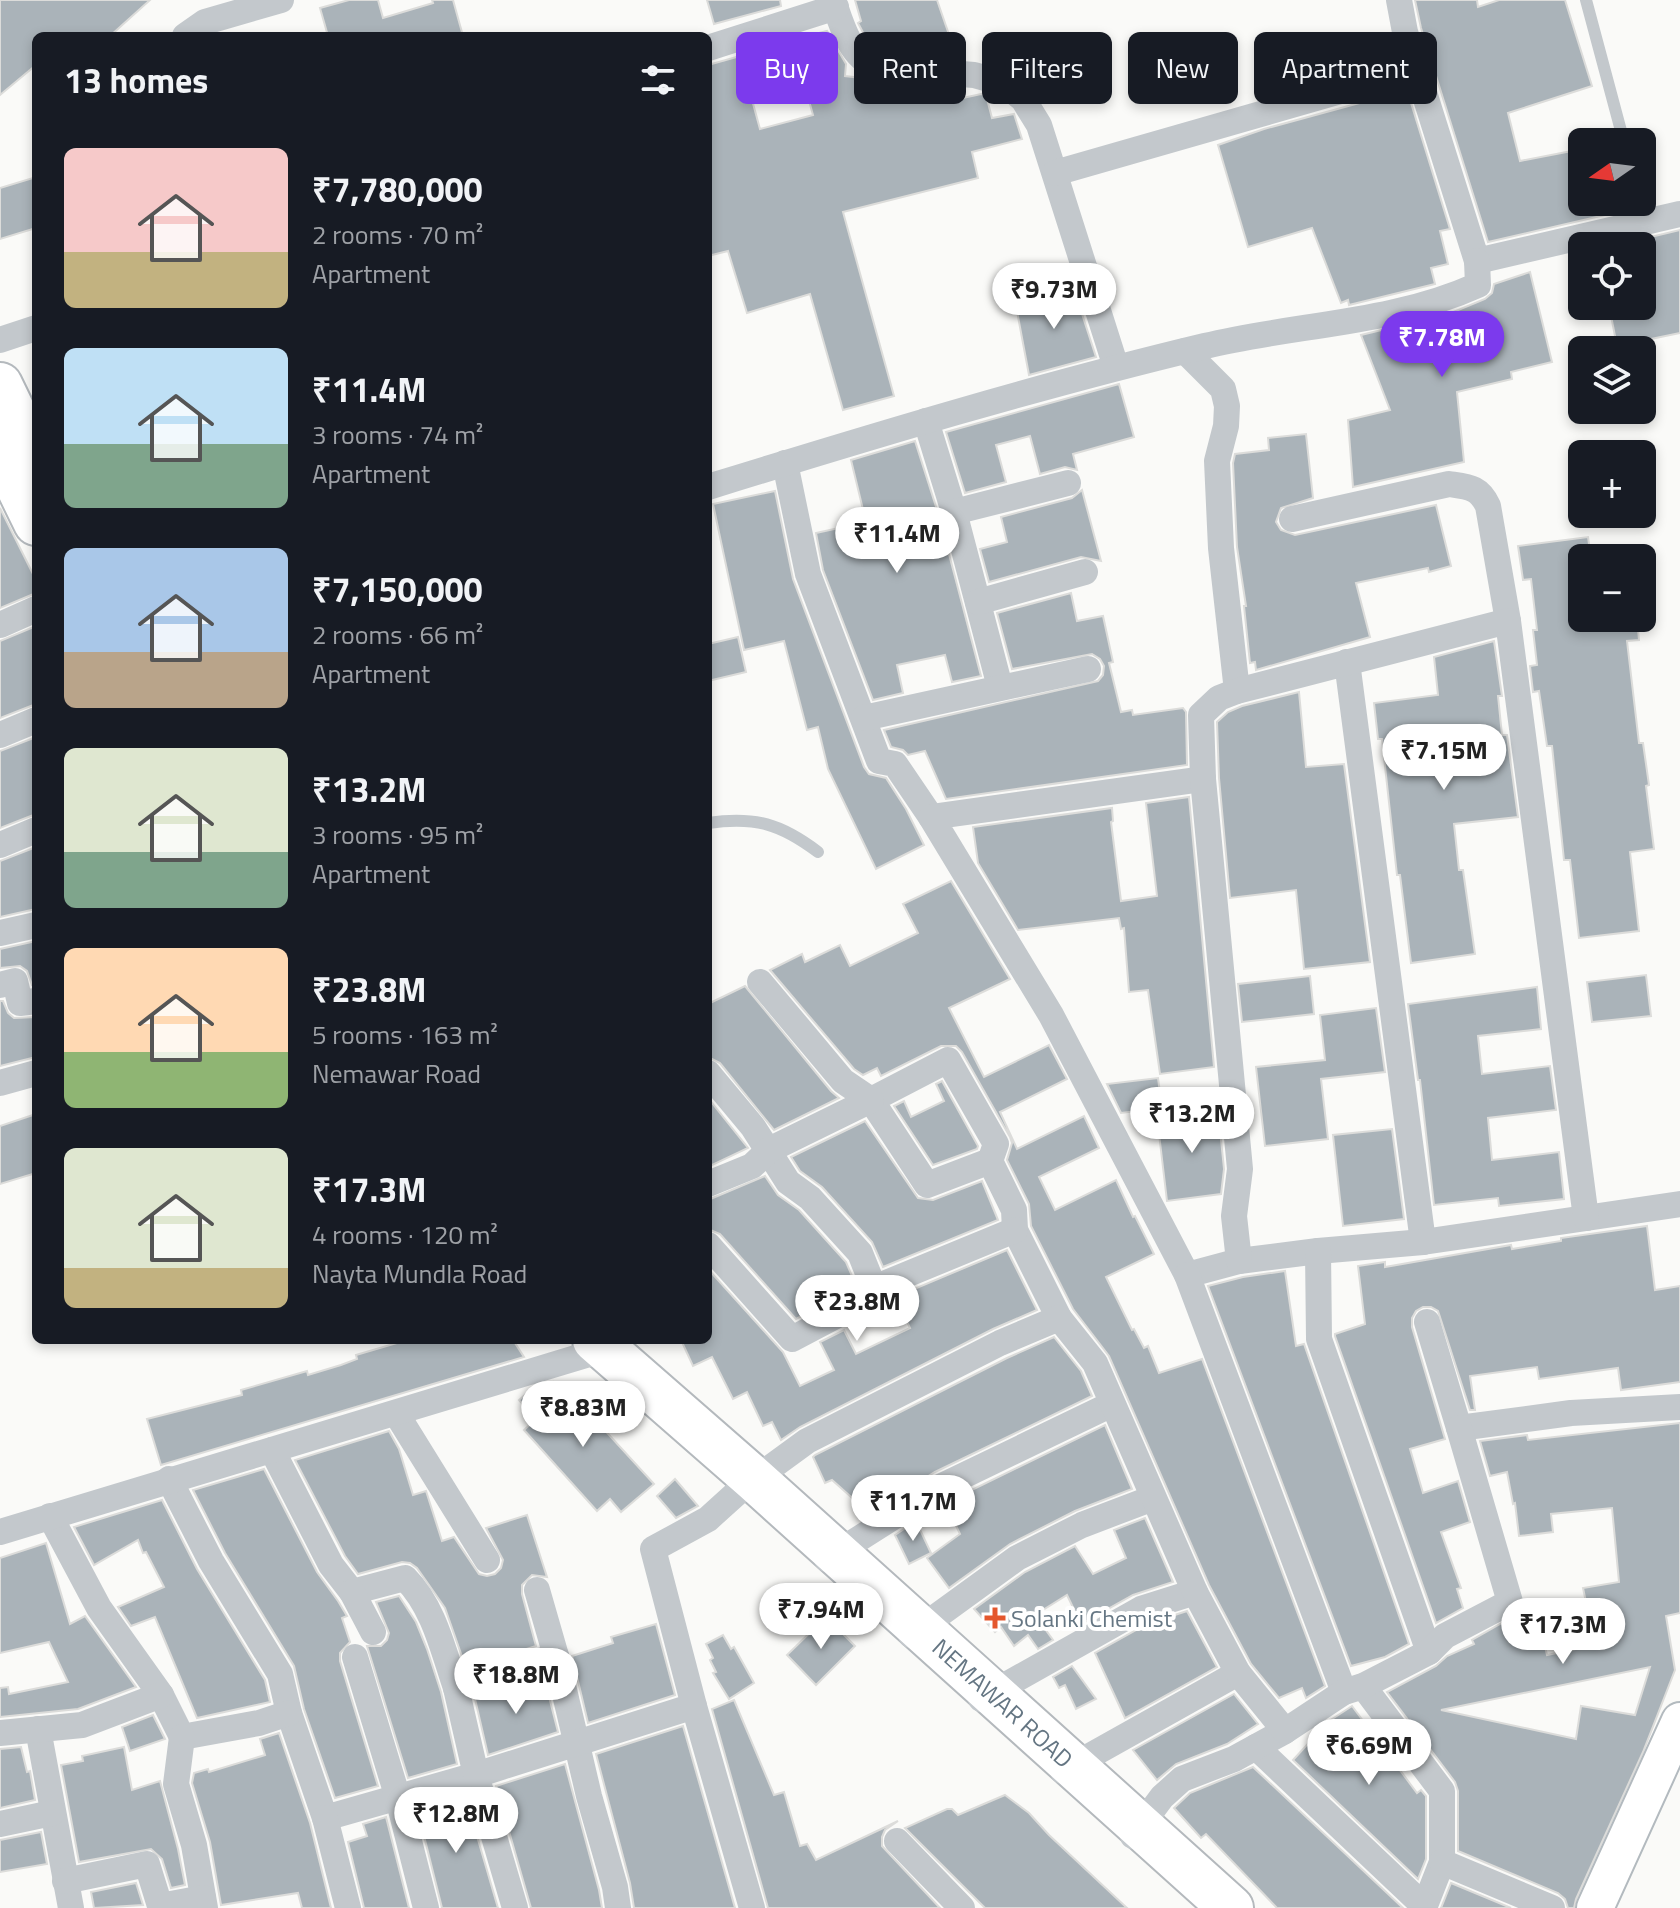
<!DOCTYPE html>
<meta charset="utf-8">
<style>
:root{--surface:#171b24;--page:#242831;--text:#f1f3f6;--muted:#9ea1a6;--accent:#7c3aed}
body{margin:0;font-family:"Titillium Web",sans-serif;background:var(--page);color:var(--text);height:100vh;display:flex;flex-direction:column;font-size:30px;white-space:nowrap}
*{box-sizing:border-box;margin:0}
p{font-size:26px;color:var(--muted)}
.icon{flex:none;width:44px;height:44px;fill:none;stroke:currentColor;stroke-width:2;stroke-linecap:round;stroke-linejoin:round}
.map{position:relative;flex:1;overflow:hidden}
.side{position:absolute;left:32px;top:32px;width:680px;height:1312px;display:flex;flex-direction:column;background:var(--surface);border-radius:12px;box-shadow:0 4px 12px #0003}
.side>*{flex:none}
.top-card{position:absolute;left:736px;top:32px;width:760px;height:72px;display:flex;gap:16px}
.needle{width:52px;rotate:256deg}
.fabs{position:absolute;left:1568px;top:128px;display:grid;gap:16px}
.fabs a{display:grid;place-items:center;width:88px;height:88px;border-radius:12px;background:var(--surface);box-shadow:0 4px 12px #0003;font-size:40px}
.price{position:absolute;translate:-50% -68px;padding:0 18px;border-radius:28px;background:#fff;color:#222;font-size:26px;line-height:52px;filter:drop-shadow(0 2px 4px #0008)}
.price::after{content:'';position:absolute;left:50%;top:48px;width:24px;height:18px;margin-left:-12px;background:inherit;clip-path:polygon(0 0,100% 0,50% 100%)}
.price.active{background:var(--accent);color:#fff}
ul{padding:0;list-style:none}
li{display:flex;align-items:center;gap:24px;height:200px;padding:0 32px}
li span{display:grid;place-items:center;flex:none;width:224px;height:160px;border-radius:12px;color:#555}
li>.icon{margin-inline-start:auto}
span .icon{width:96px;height:96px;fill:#fffc;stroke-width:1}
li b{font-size:34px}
h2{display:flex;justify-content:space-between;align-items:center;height:96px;padding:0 32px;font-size:34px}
.pill{padding:0 28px;border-radius:12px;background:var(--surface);box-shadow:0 4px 12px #0003;font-size:28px;line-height:72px}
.pill.active{background:var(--accent);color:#fff}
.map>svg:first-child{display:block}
</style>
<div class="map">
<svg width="1680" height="1908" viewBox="0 0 1680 1908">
<rect width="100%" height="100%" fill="#fafaf8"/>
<g fill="#aab3b9" stroke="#dcdcda" stroke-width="2" fill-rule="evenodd">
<polygon points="0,0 150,0 110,36 36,36 36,65 0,95"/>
<polygon points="349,0 378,0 383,18 433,3 432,0 453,0 463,36 328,36 320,8"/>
<polygon points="707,0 780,0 781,6 714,24"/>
<polygon points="855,0 937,0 955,52 875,48 866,38 858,23 861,21"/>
<polygon points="1415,0 1477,0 1478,7 1499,0 1565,0 1592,86 1508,113 1520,161 1582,149 1582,202 1630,202 1631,209 1488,242 1421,28"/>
<polygon points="827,31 846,64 845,76 862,78 875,83 956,90 958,99 981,94 986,95 992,118 1014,114 1022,139 972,152 978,178 843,212 894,396 843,410 810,294 747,313 728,251 708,256 708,65 740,56 760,129 813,115 792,40"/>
<polygon points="1407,90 1450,229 1440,231 1448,264 1431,268 1435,284 1349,305 1348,300 1341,303 1312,228 1248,247 1218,145 1264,129"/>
<polygon points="36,177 36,228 0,239 0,188"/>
<polygon points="1680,230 1680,333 1617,346 1609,306 1642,306 1642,239"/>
<polygon points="1530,272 1552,362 1511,372 1512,379 1457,392 1464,462 1353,487 1348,420 1390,410 1361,335 1451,313 1485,299 1492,293 1494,284"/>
<polygon points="1072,283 1096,357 1029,375 1016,306 1047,299 1045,289"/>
<polygon points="1119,384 1134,437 1073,454 1077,470 1065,467 1040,474 1030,436 996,445 1006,482 965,493 946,432"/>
<polygon points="1306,434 1313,498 1281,508 1276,522 1281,530 1295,535 1436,505 1451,566 1429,572 1428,568 1356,583 1370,637 1256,670 1255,662 1250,663 1244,606 1246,606 1237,547 1233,463 1235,454 1269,450 1268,438"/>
<polygon points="915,441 939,516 981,676 952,682 945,655 897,665 903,693 873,700 823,570 816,533 866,522 851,460"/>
<polygon points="1082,490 1101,561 1081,557 989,582 980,549 1007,542 1001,517 1072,498"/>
<polygon points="775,491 793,579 864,767 869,774 886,778 906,809 924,845 876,869 828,769 818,727 807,730 784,641 744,650 713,504"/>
<polygon points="0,508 36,580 36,593 0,608"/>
<polygon points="1588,537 1591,558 1582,558 1582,618 1637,618 1639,640 1627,641 1639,743 1643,743 1649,785 1646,786 1654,849 1630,852 1639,931 1579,938 1570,860 1564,860 1552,746 1547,746 1539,691 1533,692 1530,666 1537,665 1533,630 1537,630 1531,579 1523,580 1518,546"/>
<polygon points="1071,593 1077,621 1103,616 1113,662 1109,663 1121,712 1132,710 1133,715 1183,708 1186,712 1187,765 946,799 925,751 908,755 903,750 891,747 884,730 1098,681 1103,675 1104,666 1100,659 1092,654 1012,669 997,613"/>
<polygon points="36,626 36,704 0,718 0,641"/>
<polygon points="738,637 746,672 708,681 708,644"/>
<polygon points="1494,641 1502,696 1498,696 1502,735 1507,735 1518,817 1454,824 1459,870 1463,870 1475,954 1411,963 1400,875 1397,875 1382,739 1378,739 1374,703 1438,695 1434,657"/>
<polygon points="1299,692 1306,767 1344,764 1370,962 1304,969 1296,890 1230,898 1219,778 1217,722 1228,712 1242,706"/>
<polygon points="36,737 36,814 0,828 0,751"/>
<polygon points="1189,797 1214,1067 1160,1074 1148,990 1129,992 1124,928 1121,929 1119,918 1018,930 978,863 973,827 1112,808 1113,821 1111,822 1121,901 1157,896 1146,803"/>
<polygon points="36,847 36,909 0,917 0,861"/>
<polygon points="951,881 1010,979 949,1008 984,1077 1049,1045 1067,1079 1000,1112 1017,1149 1084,1116 1099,1148 1039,1177 1055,1210 1116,1180 1133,1217 1135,1216 1154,1254 1106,1277 1132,1330 1134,1329 1144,1348 1148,1346 1159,1373 1202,1359 1325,1686 1306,1698 1302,1688 1279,1698 1251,1664 1209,1585 1109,1356 1073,1309 1031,1226 1029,1204 1007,1160 1012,1143 1010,1137 962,1052 956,1046 941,1046 881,1076 877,1068 863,1075 854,1069 770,970 802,954 805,962 840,945 850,966 918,933 903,904"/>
<polygon points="36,941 36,985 32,985 27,971 20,966 0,968 0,949"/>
<polygon points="1646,975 1651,1016 1592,1022 1587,982"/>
<polygon points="1310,976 1314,1014 1242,1022 1238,984"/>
<polygon points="745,986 831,1091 839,1098 774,1130 720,1063 708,1057 708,1004"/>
<polygon points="1537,987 1541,1029 1478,1036 1482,1074 1550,1066 1556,1110 1488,1118 1492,1160 1559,1152 1564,1199 1499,1206 1498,1198 1434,1205 1420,1080 1418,1080 1408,1004"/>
<polygon points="0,1001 3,1001 8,1013 14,1018 36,1017 36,1057 0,1066"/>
<polygon points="1376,1008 1385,1072 1321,1079 1328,1139 1265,1146 1256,1067 1325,1060 1320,1015"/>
<polygon points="1158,1078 1162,1108 1121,1113 1107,1084"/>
<polygon points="942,1081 978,1146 977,1149 933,1165 894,1106 904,1101 911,1117 944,1101 936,1084"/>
<polygon points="708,1098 748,1148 708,1167"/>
<polygon points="1218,1110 1224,1169 1221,1194 1167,1201 1157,1117"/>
<polygon points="36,1114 36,1173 0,1184 0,1126"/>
<polygon points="865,1121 918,1198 933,1200 982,1181 998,1220 883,1267 872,1242 822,1187 800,1171 791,1157"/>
<polygon points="1392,1129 1404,1219 1343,1226 1333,1135"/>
<polygon points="765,1176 778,1195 799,1210 846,1262 855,1283 838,1297 796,1319 720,1234 708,1229 708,1200"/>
<polygon points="1647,1226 1655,1290 1680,1286 1680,1382 1621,1390 1618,1368 1539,1379 1537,1367 1470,1376 1475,1410 1470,1410 1438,1311 1431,1307 1423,1307 1416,1311 1412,1318 1412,1327 1445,1439 1410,1449 1423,1493 1458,1481 1470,1522 1441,1532 1461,1588 1457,1589 1463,1608 1436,1623 1335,1336 1335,1334 1365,1324 1358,1266 1385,1262 1385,1267 1511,1245 1512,1249 1561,1241 1561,1238"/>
<polygon points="1007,1250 1037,1310 993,1329 800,1427 781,1440 772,1422 763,1426 747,1392 733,1399 712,1357 693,1366 681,1340 708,1340 708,1269 783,1352 800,1386 834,1370 820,1342 844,1330 856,1354 910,1328 895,1297"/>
<polygon points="1285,1271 1296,1346 1304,1344 1409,1644 1385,1657 1351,1666 1208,1286 1243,1277"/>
<polygon points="1054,1337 1081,1371 1092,1396 935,1472 869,1513 832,1480 825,1483 813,1457 815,1455 1007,1358"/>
<polygon points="407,1340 513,1340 524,1357 161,1465 147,1419 242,1395 241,1390 307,1371 308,1375 341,1365 357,1359 356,1355"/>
<polygon points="553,1382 563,1394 568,1390 654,1484 621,1512 610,1499 597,1511 524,1430 536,1419 519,1400 534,1387"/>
<path d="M1680,1423V1613L1666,1616L1675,1670L1643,1752L1576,1899L1574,1908H1568L1565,1899L1558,1893L1458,1851V1791L1455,1782L1387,1692L1436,1666L1447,1656L1474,1644L1472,1640L1523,1611L1536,1644L1544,1642L1547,1655L1595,1645L1583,1588L1619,1582L1612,1508L1551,1514L1553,1532L1519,1536L1515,1503L1513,1504L1507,1472L1490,1476L1480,1441L1527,1435L1528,1440ZM1650,1667L1635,1715L1581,1706L1576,1739L1441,1710Z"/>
<polygon points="1105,1425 1132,1489 1075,1511 1010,1544 949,1588 927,1558 960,1534 945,1503"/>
<polygon points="389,1431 399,1449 413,1495 426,1491 427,1494 442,1541 454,1537 479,1574 487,1576 495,1574 501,1568 503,1560 486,1528 527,1515 547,1577 532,1575 522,1585 522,1594 536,1646 466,1668 445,1608 417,1568 410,1563 402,1562 358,1574 345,1556 295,1460"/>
<polygon points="264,1469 317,1572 338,1601 347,1616 342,1618 350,1642 340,1653 340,1661 378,1786 335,1798 304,1709 294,1666 225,1553 193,1490"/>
<polygon points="675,1479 698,1506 676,1518 657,1496"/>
<polygon points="162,1500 197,1569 265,1680 270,1702 197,1718 155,1617 131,1626 118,1607 164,1587 146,1552 143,1553 138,1540 94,1565 74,1527"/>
<polygon points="1145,1518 1173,1582 1133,1595 1081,1624 1067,1595 1035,1615 1053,1640 1038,1649 1028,1635 1014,1646 1001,1627 995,1632 974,1609 1025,1572 1075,1546 1093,1574 1126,1558 1114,1530"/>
<polygon points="916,1521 931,1553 909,1564 895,1535"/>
<polygon points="46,1543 70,1624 85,1616 136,1687 78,1709 0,1717 0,1688 8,1687 9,1694 68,1682 49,1642 0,1653 0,1558"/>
<polygon points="399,1596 416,1622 427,1649 441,1692 457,1764 408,1778 367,1646 381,1646 387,1640 389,1633 376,1602"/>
<polygon points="1187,1611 1217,1667 1125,1718 1095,1653 1147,1624"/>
<polygon points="826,1617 855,1646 816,1685 787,1655"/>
<polygon points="656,1624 675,1695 588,1723 572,1656 613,1643 611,1637"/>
<polygon points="723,1635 731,1649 734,1647 754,1683 729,1699 713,1673 716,1672 710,1660 713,1658 706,1644"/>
<polygon points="1072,1666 1096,1699 1076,1709 1065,1685 1059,1688 1053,1677"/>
<polygon points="544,1677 558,1732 488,1755 475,1699"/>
<polygon points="1234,1694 1258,1724 1227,1744 1176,1764 1157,1780 1133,1750"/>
<polygon points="734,1700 774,1795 784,1792 800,1846 807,1844 816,1860 898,1821 885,1830 882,1837 882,1846 940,1908 768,1908 712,1709"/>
<polygon points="1352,1706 1417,1793 1421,1790 1426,1796 1426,1859 1418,1879 1293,1760 1317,1734 1314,1731"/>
<polygon points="153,1715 165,1739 130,1751 122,1727"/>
<polygon points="683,1726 735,1908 634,1908 630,1883 596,1754"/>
<polygon points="279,1733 310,1823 331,1908 302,1908 298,1893 221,1905 210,1842 192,1783 194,1773 208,1769 209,1772 265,1755 260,1739"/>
<polygon points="21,1747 27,1772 30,1771 35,1800 0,1808 0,1749"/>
<polygon points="124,1747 132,1790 160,1781 178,1849 185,1885 171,1888 162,1859 151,1849 79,1862 61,1765 83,1761 82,1756"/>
<polygon points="565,1764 599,1890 602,1908 531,1908 496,1786"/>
<polygon points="1253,1767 1403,1908 1277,1908 1206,1834 1201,1838 1174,1808 1190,1793"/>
<polygon points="465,1795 498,1908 442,1908 417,1808"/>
<polygon points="1005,1795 1029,1813 1049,1835 1127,1908 985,1908 905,1828 947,1809 952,1809 958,1815"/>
<polygon points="386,1817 409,1908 364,1908 348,1842 367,1836 363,1824"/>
<polygon points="41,1832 47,1864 0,1872 0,1840"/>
<polygon points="136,1883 143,1905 94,1908 91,1892"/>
<polygon points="1451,1883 1511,1908 1441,1908"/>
</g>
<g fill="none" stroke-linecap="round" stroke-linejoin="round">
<defs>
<polyline id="secondary" points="1595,1908 1680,1721"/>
<g id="highway">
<polyline points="0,385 36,459"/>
<polyline points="0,449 36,523"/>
<path id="s1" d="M595,1340L754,1479L1231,1908"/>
</g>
</defs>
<use href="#secondary" stroke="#b3babf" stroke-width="40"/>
<use href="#highway" stroke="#b4b9bd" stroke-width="48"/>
<g stroke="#c3c8cc" stroke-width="12">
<polyline points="1586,0 1624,142"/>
<path d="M708,823C755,816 781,824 818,852"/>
</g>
<g stroke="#c3c8cc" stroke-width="26">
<path d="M833,0C842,26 849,55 876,67L974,75L1003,83L1023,99L1039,125L1116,367"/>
<polyline points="1399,0 1405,32 1477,261 1680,214"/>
<polyline points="185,36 205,22 281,0"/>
<polyline points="708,48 836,7"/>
<polyline points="1055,173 1417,69"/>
<polyline points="0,340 36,328"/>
<polyline points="1185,351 1223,389 1227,406 1226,426 1217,461 1221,548 1237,691"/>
<polyline points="926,421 954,512 1000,687"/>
<polyline points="785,463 808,574 879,761 895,764 931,817"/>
<path d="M708,487C873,436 1038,386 1205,346C1296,324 1392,324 1478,285L1477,261"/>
<polyline points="954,512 1068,483"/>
<path d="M1292,519L1449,484C1469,487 1479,487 1488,506L1508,621"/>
<polyline points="978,602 1085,572"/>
<polyline points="0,625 36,609"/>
<polyline points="1347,662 1423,1242"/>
<polyline points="864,718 1088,669"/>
<polyline points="0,735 36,720"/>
<polyline points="1203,779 931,817 1051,1015 1187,1275 1239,1261 1318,1251 1423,1242 1680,1204"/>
<polyline points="0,845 36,830"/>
<polyline points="0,933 36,925"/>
<polyline points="0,985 15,981 20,1003 36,1001"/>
<polyline points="708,1073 753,1127 788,1182 810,1198 860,1253 874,1288"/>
<polyline points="0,1083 36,1073"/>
<polyline points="990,1161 996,1144 948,1060 871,1100 927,1185 990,1161 1014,1210 1015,1230 1059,1318"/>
<polyline points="708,1184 752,1166 769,1150 871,1100 843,1081 760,982"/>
<polyline points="708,1245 792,1339 847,1310 874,1288 1015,1230"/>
<polyline points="1318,1251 1319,1339 1429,1652"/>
<polyline points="1239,1261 1234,1216 1240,1169 1203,779 1201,715 1219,698 1237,691 1508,621 1586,1218"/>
<polyline points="1187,1275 1344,1692"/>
<polyline points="1427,1322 1459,1428 1571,1413 1680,1407"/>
<polyline points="396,1413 487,1560"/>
<path d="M272,1450L331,1565L352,1592L405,1578C434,1607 443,1650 456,1688L556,1656"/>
<polyline points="169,1479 211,1561 280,1674 289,1713 325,1818 476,1775 515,1908"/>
<polyline points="50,1516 99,1608 161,1695 182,1737 259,1723 289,1713"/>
<polyline points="0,1532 589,1354"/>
<polyline points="827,1559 942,1486 1112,1404"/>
<polyline points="537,1590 556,1656 589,1796 615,1887 618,1908"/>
<polyline points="352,1592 373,1632"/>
<polyline points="911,1635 1017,1558 1082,1525 1153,1498"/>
<polyline points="355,1657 398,1798 426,1908"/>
<polyline points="1363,1686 1442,1791 1442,1862 1424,1908"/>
<polyline points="456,1688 476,1775 694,1706"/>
<polyline points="981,1699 1141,1609 1195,1592"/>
<polyline points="38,1729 71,1908"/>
<polyline points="0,1733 82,1725 161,1695"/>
<polyline points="182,1737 176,1784 194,1845 205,1908"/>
<polyline points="1256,1747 1425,1907"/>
<polyline points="1063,1771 1238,1673"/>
<polyline points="325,1818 348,1908"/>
<polyline points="0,1824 52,1813"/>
<polyline points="1133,1836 1162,1797 1182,1779 1234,1759 1285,1731 1344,1692 1363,1686 1429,1652 1445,1636 1510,1602 1459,1428"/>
<polyline points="897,1841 962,1908"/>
<polyline points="1442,1862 1552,1908"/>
<polyline points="65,1881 147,1864 160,1906 203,1898"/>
<polyline points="752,1908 694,1706 653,1549 708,1519 740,1490 807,1441 1000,1343 1059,1318 1095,1363 1195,1592 1238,1673 1285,1731"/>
</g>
<use href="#secondary" stroke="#fff" stroke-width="36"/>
<use href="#highway" stroke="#fff" stroke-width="44"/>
</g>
<path fill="#e4572e" stroke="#fff" stroke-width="3" d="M991 1606h8v8h8v8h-8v8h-8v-8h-8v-8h8z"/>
<g text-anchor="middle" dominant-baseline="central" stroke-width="8" stroke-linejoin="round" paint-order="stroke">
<g font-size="24" fill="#657683" stroke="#fff" text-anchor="start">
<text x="1011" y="1618">Solanki Chemist</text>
</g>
<g font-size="24" fill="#657683" stroke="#fff">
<text stroke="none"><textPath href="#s1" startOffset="546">NEMAWAR ROAD</textPath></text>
</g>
</g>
</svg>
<div class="fabs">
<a><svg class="needle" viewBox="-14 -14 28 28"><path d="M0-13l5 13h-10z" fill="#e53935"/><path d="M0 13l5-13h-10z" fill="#9ea1a6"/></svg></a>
<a><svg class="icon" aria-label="locate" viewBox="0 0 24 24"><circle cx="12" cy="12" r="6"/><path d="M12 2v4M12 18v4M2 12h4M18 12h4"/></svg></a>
<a><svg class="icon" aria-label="layers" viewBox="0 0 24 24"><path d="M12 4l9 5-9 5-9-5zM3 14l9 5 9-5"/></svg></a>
<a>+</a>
<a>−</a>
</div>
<b class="price" style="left:1054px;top:331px">₹9.73M</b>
<b class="price active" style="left:1442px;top:379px">₹7.78M</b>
<b class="price" style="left:897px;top:575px">₹11.4M</b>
<b class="price" style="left:1444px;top:792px">₹7.15M</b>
<b class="price" style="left:1192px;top:1155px">₹13.2M</b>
<b class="price" style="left:857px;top:1343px">₹23.8M</b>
<b class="price" style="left:583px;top:1449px">₹8.83M</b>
<b class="price" style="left:913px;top:1543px">₹11.7M</b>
<b class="price" style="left:821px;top:1651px">₹7.94M</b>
<b class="price" style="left:1563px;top:1666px">₹17.3M</b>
<b class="price" style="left:516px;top:1716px">₹18.8M</b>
<b class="price" style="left:1369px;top:1787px">₹6.69M</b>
<b class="price" style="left:456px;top:1855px">₹12.8M</b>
<div class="top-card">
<a class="pill active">Buy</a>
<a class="pill">Rent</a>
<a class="pill">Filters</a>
<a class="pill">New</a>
<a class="pill">Apartment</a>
</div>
<section class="side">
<h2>13 homes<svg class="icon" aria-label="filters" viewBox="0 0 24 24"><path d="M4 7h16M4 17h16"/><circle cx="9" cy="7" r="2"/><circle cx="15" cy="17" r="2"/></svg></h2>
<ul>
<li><span style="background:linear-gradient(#f6c9c9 65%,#c2b280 0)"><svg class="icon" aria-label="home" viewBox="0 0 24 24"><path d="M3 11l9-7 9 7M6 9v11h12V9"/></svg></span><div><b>₹7,780,000</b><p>2 rooms · 70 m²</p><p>Apartment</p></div></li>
<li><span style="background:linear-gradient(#bfe0f5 60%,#7fa58c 0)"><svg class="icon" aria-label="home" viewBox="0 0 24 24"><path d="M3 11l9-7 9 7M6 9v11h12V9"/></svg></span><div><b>₹11.4M</b><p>3 rooms · 74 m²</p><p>Apartment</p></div></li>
<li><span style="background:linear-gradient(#a9c7e8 65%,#b9a48a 0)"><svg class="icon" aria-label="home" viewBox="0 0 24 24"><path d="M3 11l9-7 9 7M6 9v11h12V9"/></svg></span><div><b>₹7,150,000</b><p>2 rooms · 66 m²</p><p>Apartment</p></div></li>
<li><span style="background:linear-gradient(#dfe7d0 65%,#7fa58c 0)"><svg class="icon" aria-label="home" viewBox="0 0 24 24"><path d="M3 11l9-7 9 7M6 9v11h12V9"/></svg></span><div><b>₹13.2M</b><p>3 rooms · 95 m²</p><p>Apartment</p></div></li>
<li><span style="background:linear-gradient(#ffd9b3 65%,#8fb573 0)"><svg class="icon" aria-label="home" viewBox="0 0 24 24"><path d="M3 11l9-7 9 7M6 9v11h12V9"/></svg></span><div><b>₹23.8M</b><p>5 rooms · 163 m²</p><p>Nemawar Road</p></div></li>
<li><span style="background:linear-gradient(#dfe7d0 75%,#c2b280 0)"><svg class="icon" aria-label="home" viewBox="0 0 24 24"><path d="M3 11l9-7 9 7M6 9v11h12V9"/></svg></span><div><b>₹17.3M</b><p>4 rooms · 120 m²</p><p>Nayta Mundla Road</p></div></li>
</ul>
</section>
</div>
